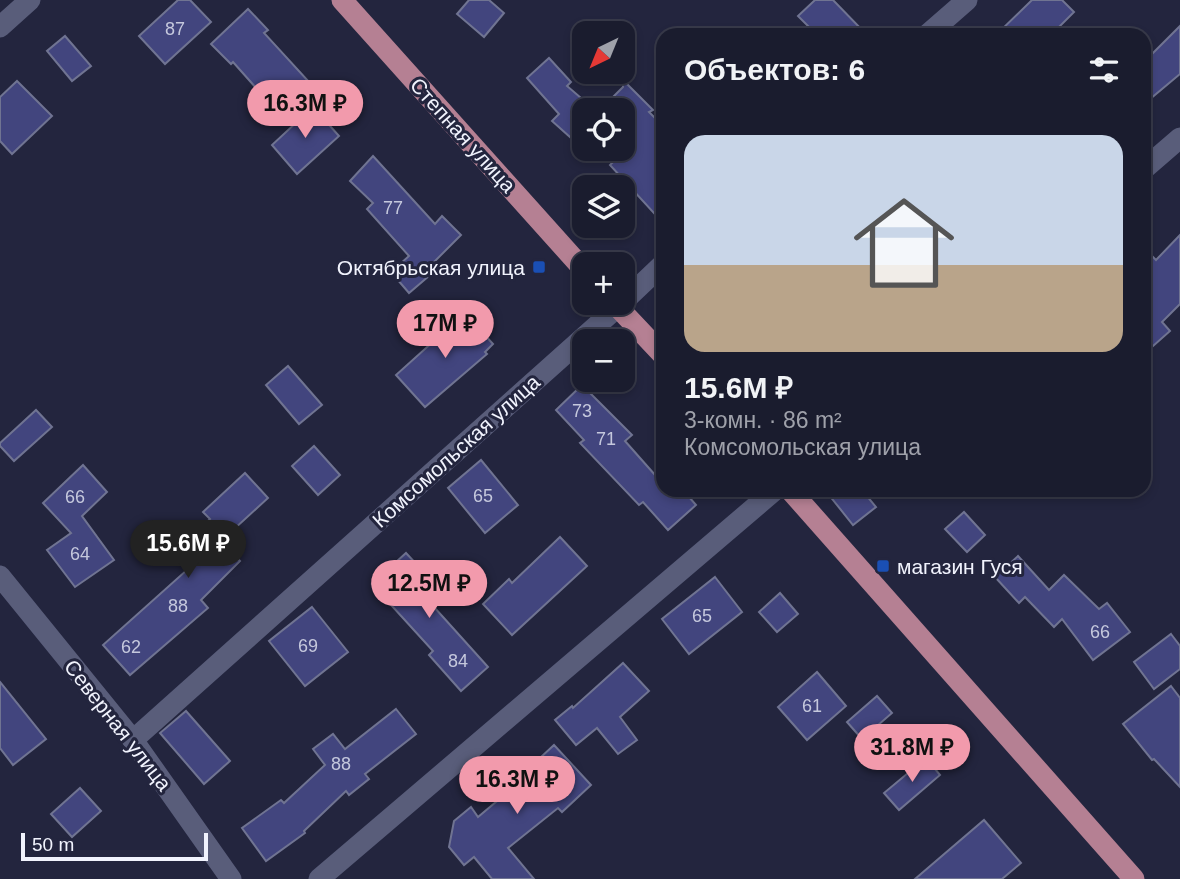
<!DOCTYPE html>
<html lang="ru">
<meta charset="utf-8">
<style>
:root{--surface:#1a1c2e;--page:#27293a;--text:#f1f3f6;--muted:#9fa1aa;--line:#383a4a;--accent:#f29aac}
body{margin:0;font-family:Arial,sans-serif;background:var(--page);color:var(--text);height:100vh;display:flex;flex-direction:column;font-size:26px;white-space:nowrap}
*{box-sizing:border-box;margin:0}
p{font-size:23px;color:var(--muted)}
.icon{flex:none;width:38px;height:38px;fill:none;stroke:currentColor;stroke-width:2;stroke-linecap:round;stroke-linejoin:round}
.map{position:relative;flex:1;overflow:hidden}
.details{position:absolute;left:656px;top:28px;width:495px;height:469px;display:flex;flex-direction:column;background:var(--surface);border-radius:21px;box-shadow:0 4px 10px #0003,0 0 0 2px var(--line)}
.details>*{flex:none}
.needle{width:46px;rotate:223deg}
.tools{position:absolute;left:572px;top:21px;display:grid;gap:14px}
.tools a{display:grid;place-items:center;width:63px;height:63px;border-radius:14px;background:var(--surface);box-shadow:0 4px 10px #0003,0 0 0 2px var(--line);font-size:35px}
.scale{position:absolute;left:21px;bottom:18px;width:187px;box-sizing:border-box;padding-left:7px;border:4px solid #f1f3fd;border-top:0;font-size:19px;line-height:24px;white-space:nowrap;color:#f1f3fd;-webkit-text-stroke:5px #23253e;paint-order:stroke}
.price{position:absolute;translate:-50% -60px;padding:0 16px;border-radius:24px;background:var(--accent);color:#111;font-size:23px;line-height:46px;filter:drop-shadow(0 2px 4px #0008)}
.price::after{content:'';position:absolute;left:50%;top:42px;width:21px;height:16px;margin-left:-10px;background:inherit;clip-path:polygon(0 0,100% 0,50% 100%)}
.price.on{background:#222;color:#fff}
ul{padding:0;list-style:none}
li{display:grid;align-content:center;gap:14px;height:371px;padding:0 28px}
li+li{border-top:2px solid var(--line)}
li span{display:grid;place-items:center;height:217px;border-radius:21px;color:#555}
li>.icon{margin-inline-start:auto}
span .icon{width:126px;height:126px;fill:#fffc;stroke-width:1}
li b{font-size:30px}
h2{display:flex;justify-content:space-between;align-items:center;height:84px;padding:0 28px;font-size:30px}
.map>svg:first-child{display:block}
</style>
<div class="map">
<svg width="1180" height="879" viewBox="0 0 1180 879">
<rect width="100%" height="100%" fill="#23253e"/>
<g fill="#42457e" stroke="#707492" stroke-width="2">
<polygon points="178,0 190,0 211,22 165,64 139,36"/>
<polygon points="469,0 489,0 504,13 484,37 457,14"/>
<polygon points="815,0 833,0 867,35 817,35 798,16"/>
<polygon points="1032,0 1062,0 1074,12 1051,35 996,35"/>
<polygon points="248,9 268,30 264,33 320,94 302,111 279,86 265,98 233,62 231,64 211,44"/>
<polygon points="1180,26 1180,74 1144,104 1144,62"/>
<polygon points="65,36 91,66 72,81 47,51"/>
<polygon points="549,58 571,82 567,86 595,110 584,110 584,122 570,137 552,121 559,114 527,78"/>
<polygon points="623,80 653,110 649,112 663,126 663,223 610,165 635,141 623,130 623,110 600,110 623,87"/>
<polygon points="17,81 52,116 12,154 0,141 0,97"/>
<polygon points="313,107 339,136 297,174 272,145"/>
<polygon points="373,156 435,224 442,216 461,235 431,265 436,270 409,293 391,272 409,256 367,209 373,203 350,181"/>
<polygon points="1180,235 1180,304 1162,322 1170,331 1144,354 1144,248 1156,260"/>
<polygon points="465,313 493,344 485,352 487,354 425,407 396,375"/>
<polygon points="288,366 322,405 299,424 266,385"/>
<polygon points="582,385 632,435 625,441 663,484 663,490 683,490 696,505 668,530 643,502 639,505 580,443 584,440 556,410"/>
<polygon points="36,410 52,427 14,461 0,446 0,443"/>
<polygon points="314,446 340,475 318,495 292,466"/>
<polygon points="481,460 518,505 485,533 448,488"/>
<polygon points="83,465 107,492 82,516 114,560 75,587 47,550 71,533 43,503"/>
<polygon points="245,473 268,498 221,541 240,561 201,600 208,608 130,675 103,645 197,561 183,546 210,519 203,512"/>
<polygon points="825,490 862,490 876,507 853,525"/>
<polygon points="964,512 985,535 967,552 945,529"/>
<polygon points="560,537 587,566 512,635 483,604 509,579 512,583"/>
<polygon points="406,553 446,596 434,607 488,667 461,691 429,655 433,651 372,584"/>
<polygon points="1018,556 1049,590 1064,575 1099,609 1107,603 1130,632 1093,660 1062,619 1054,627 1025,597 1019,603 995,577"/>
<polygon points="715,577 742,612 689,654 662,619"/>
<polygon points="780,593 798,614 777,632 759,612"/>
<polygon points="312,607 348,652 305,686 269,641"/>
<polygon points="1171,634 1180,646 1180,669 1154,689 1134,662"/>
<polygon points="623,663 649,691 620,717 637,740 618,754 597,728 576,745 555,720 572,706 573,708"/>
<polygon points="817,672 846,706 807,740 778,707"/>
<polygon points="0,682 46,739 13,765 0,748"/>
<polygon points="1171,686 1180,698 1180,787 1154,759 1152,760 1123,724"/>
<polygon points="877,696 892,713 862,739 847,722"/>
<polygon points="396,709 416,734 365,774 369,779 349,795 346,791 304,831 305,833 266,861 242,828 281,800 284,803 325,765 313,749 333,734 345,749"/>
<polygon points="186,711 230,761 204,784 160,733"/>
<polygon points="554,745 591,785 562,812 558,808 508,848 534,879 492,879 474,857 464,865 449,847 454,821 471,807 478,817 528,775 525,772"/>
<polygon points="926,758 940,775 899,810 884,793"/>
<polygon points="80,788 101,811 72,837 51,814"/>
<polygon points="984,820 1021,863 1002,879 915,879"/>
</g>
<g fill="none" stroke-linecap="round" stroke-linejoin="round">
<g stroke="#595d7a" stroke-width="21">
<polyline points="0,27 30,0"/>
<polyline points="927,35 967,0"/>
<polyline points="1144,169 1180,138"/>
<polyline points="623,302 663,264"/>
<polyline points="0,576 133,740 231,879"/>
<polyline points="133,740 622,303"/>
<polyline points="319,879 775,490"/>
</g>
<g stroke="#b58093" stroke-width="21">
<polyline points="342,0 584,270"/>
<polyline points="614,303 663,355"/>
<polyline points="790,490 1134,879"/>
</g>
</g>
<g fill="#1a4fb4" stroke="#23253e" stroke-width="2.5">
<rect x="532" y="260" width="14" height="14" rx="3.5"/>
<rect x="876" y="559" width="14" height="14" rx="3.5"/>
</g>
<g text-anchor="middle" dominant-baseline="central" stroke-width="6" stroke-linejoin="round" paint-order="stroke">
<g font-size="18" fill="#c5c8dd">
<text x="175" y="29">87</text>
<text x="393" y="208">77</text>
<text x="582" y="411">73</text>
<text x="606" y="439">71</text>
<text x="483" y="496">65</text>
<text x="75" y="497">66</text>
<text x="80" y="554">64</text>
<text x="178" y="606">88</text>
<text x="702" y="616">65</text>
<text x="1100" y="632">66</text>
<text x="308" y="646">69</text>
<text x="131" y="647">62</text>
<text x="458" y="661">84</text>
<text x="812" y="706">61</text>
<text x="341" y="764">88</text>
</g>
<g font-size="21" fill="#f1f3fd" stroke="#23253e">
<text transform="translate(463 135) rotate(48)">Степная улица</text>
<text transform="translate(456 451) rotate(-42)">Комсомольская улица</text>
<text transform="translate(118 725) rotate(52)">Северная улица</text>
</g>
<g font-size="21" fill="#f1f3fd" stroke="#23253e" text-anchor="end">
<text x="525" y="267">Октябрьская улица</text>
<text x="897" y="566" text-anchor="start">магазин Гуся</text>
</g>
</g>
</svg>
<div class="tools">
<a><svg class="needle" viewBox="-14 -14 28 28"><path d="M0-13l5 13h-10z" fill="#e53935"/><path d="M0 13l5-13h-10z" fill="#9fa1aa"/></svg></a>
<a><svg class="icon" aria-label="locate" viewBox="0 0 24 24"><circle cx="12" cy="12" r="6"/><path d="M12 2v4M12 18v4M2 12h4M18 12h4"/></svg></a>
<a><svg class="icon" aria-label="layers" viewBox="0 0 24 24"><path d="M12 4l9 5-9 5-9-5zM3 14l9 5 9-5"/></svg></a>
<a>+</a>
<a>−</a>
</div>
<div class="scale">50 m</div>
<b class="price" style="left:305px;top:140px">16.3M ₽</b>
<b class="price" style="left:445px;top:360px">17M ₽</b>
<b class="price on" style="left:188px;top:580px">15.6M ₽</b>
<b class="price" style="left:429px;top:620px">12.5M ₽</b>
<b class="price" style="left:912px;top:784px">31.8M ₽</b>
<b class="price" style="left:517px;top:816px">16.3M ₽</b>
<section class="details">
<h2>Объектов: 6<svg class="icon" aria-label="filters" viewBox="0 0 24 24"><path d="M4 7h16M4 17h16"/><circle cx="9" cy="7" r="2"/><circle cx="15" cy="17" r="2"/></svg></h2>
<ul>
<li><span style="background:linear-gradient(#c9d6e8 60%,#b9a48a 0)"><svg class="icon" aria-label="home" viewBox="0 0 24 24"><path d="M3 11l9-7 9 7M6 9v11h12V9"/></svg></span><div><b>15.6M ₽</b><p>3-комн. · 86 m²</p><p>Комсомольская улица</p></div></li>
</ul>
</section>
</div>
